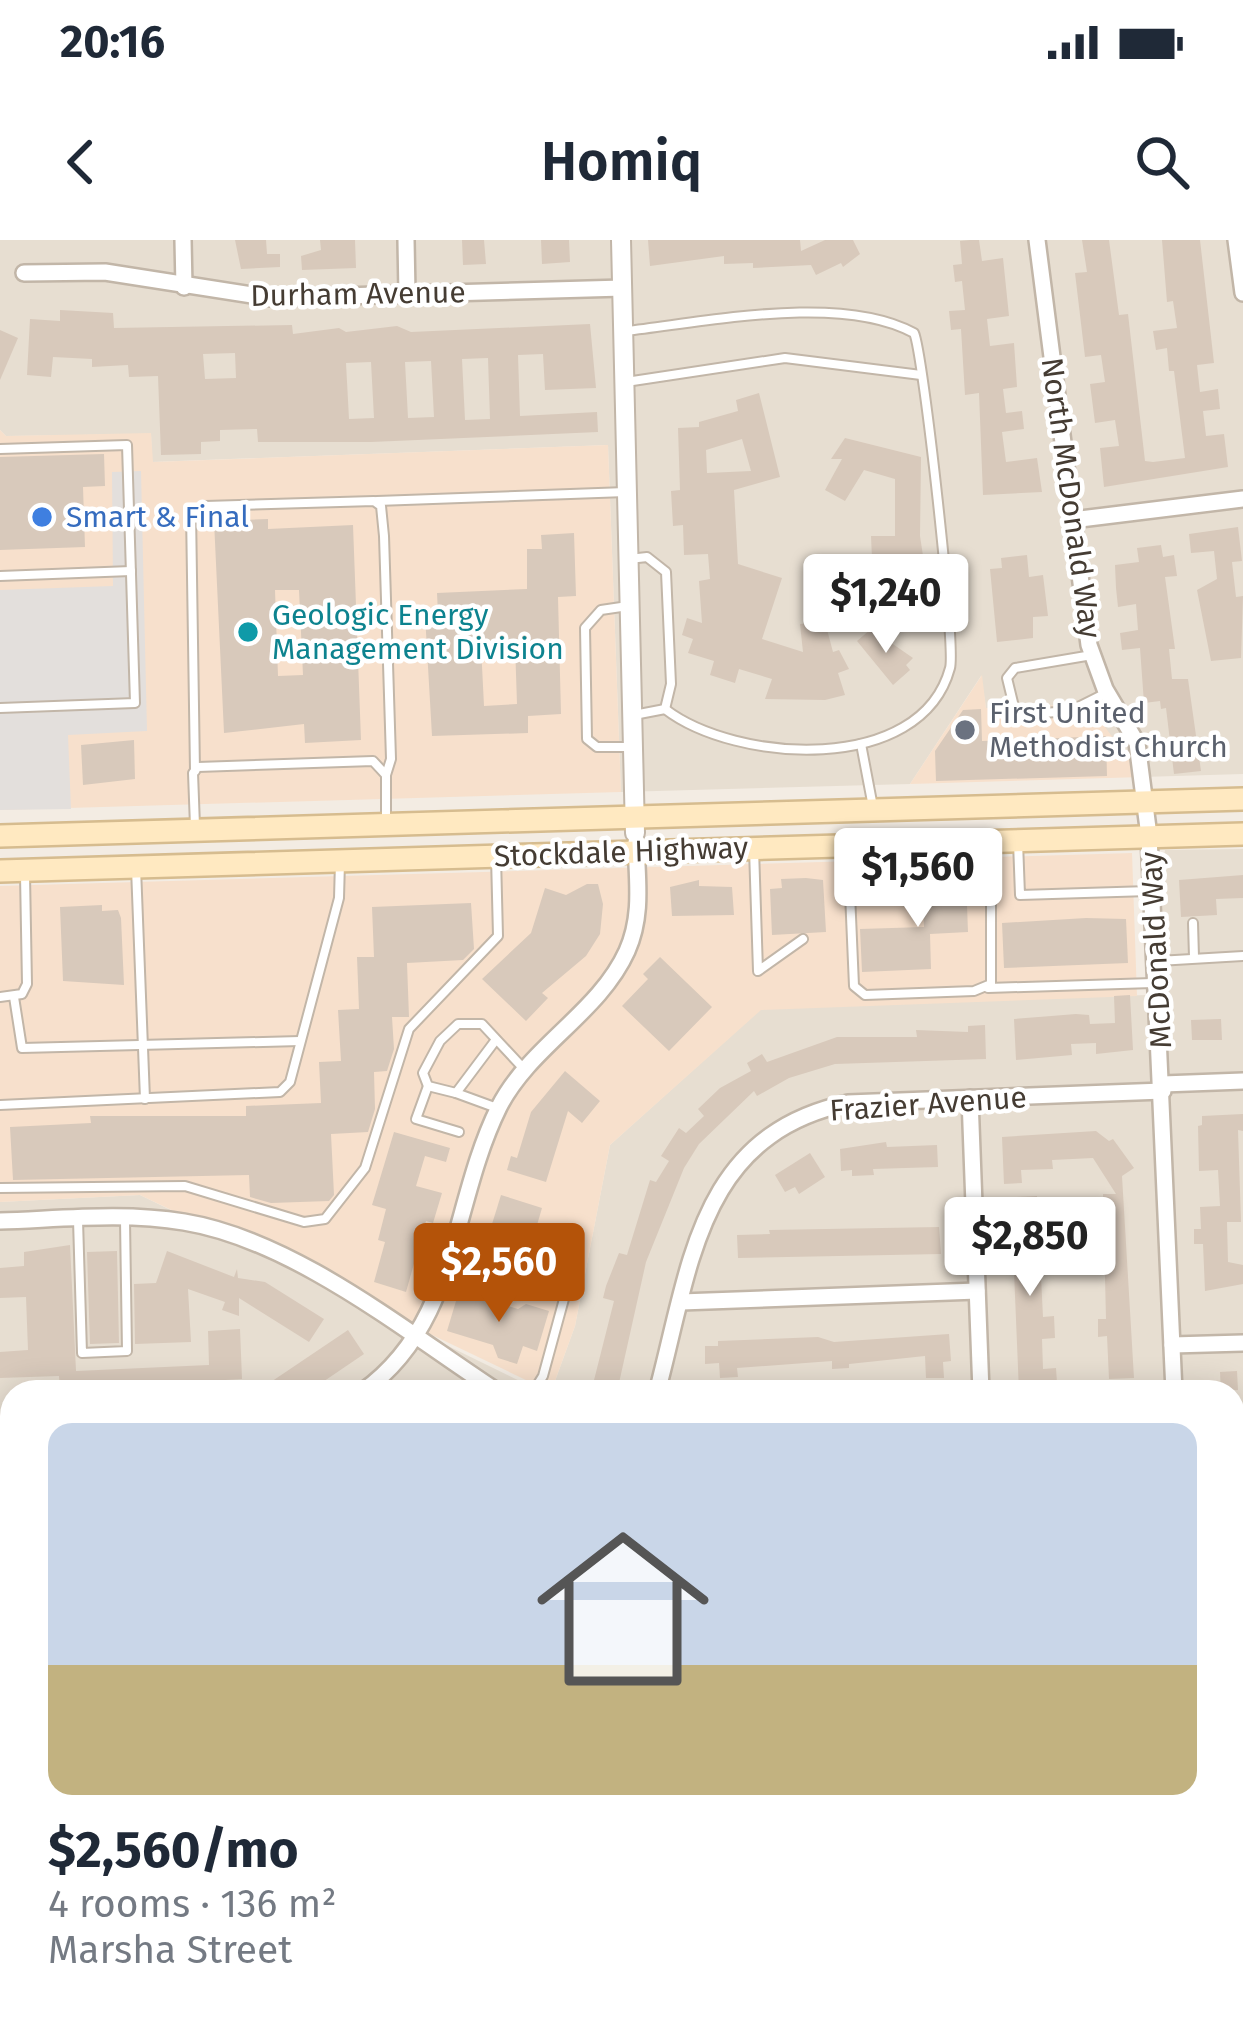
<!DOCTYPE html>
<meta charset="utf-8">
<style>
:root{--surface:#fff;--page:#f6f6f7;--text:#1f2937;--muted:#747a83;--accent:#b45309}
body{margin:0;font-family:"Fira Sans",sans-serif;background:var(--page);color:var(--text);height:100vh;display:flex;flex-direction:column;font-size:45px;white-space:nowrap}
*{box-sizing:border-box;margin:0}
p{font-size:39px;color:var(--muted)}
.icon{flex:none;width:66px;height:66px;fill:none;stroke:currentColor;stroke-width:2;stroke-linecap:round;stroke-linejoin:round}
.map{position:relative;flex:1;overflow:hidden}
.panel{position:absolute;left:0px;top:1140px;width:1245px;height:663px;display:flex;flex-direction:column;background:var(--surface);border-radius:36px 36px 0 0;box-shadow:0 6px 30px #0003}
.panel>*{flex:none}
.price{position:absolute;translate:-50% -102px;padding:0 27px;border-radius:12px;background:#fff;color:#222;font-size:39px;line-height:78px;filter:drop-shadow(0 3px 6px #0008)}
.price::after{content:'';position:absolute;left:50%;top:72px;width:36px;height:27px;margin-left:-18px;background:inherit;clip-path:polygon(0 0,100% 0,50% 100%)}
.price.on{background:var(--accent);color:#fff}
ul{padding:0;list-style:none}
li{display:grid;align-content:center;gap:24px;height:636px;padding:0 48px}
li span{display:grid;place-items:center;height:372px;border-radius:24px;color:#555}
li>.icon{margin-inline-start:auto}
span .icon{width:216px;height:216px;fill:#fffc;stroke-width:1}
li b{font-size:51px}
.status{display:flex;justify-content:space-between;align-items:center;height:84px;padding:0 60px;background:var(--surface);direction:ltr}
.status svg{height:33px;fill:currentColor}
header{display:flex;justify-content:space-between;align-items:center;height:156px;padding:0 48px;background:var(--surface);font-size:54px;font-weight:600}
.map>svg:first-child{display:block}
</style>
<div class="status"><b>20:16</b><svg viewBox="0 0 49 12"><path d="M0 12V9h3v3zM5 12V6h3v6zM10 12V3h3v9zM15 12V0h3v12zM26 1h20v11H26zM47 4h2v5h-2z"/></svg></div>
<header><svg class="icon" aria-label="back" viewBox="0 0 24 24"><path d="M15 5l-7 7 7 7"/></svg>Homiq<svg class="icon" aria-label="search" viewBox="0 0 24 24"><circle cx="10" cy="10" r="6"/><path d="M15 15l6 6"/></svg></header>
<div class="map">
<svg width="1243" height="1802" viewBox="0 0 1243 1802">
<rect width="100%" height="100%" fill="#f3ece3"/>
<g fill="#e7ded1">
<polygon points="0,0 1243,0 1243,534 1142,537 986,468 981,436 910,544 621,552 608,205 152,222 151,194 6,196 0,190"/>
<polygon points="1243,609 1243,1802 0,1802 0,962 140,955 542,1152 12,1152 12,1791 1233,1791 1233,1152 551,1152 575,1086 610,905 761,769 1146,755 1165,610"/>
</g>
<g fill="#f7e0cc">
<polygon points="0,190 6,196 151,193 153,222 608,205 621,552 0,570"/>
<polygon points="982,435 986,468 1088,464 1142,537 910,544"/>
<polygon points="1132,613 1137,756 761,770 610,905 575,1086 551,1152 140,955 0,962 0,646"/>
</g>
<polygon fill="#e3dfdc" points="141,231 147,491 68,495 71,569 0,570 0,350 113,346 112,232"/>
<g fill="#d8c9bb" fill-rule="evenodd">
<polygon points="235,0 266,0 267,14 280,14 280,27 241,29"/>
<polygon points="320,0 355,0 356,28 302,30 301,16 321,10"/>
<polygon points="462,0 484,0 486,24 463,25"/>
<polygon points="541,0 569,0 570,22 542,24"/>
<polygon points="648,0 800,0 801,11 825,0 853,0 860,14 843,27 841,23 816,35 811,25 753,28 753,23 724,24 724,16 650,26"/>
<polygon points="970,0 979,0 982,21 1003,18 1009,76 987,79 990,106 1014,103 1017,147 1003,149 1006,173 1022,171 1024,189 1002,192 1006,222 1037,218 1042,252 983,255 979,153 965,155 961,89 951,90 949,71 965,70 962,41 955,42 953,25 962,24 960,1"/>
<polygon points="1082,0 1109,0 1119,75 1128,74 1145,221 1153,222 1185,218 1174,131 1169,131 1167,108 1156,110 1153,91 1177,88 1173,61 1167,62 1162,0 1200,0 1214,123 1197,125 1200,152 1218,149 1220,169 1203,171 1206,196 1224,194 1228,227 1104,247 1100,208 1119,206 1115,180 1095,183 1090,144 1105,142 1101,115 1085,117 1075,33 1087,32"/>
<path d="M60,70L113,73L114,88L292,85L293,94L339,88L346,92L397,86L411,92L590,84L596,148L545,150L543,114L518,115L520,176L597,172L598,192L371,202H258L257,189L220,190V201L201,202V214L161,215L158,136L129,137L128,125L92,127V119L53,117L51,137L27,135L30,79L60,81ZM235,113L236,138L205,139L203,114ZM488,118L490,179L465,180L462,119ZM431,121L434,177L408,178L405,122ZM371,122L374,178L349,179L346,123Z"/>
<polygon points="0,90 18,98 0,140"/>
<path d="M759,153L780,237L734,250L738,324L782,338L762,399L803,412L800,384L825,382L833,412L839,410L849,429L838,433L845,455L825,460L765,459L772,439L739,429L735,443L710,435L714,421L688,413L693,399L682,395L687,378L702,383L699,341L710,339L708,314L684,315L683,285L673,286L671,251L680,250L678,188L699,187V182L738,171L736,160ZM742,199L751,231L707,233L706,210Z"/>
<polygon points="845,198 921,217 920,296 927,342 873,342 871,296 895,296 895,239 864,230 845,261 825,250 842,219 831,219"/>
<polygon points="104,214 105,246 83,247 85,307 0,310 0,217"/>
<path d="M268,279V289L353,285L361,500L305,503L304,484L224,493L214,281ZM275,350H299L303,435L278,436Z"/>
<polygon points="1238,287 1242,321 1232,322 1236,357 1243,356 1241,418 1211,421 1197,350 1217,339 1214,311 1191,313 1189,294"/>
<path d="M574,293L576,356L558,357L561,474L528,476V493L432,496L425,375L438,374L437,353L527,349V309H542L541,295ZM515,404L517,464L484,466L481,406Z"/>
<polygon points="1161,305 1163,317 1174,315 1177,336 1165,337 1175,409 1169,409 1172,439 1188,439 1201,531 1174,534 1166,468 1161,469 1160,461 1144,463 1140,408 1122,410 1120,393 1138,390 1136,364 1118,367 1116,348 1115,325 1139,322 1137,308"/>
<polygon points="1027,315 1029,337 1043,335 1048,376 1033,377 1033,398 997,402 990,329 1002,328 1001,318"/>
<polygon points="871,389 913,418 906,425 910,430 893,445 857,401"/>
<polygon points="981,469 982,501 1106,496 1107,536 936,541 935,511 963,470"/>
<polygon points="134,500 135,539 83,545 81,505"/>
<polygon points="1243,635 1243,658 1216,659 1217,675 1181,677 1179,640"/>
<polygon points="806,638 823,640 826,692 772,695 770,649 782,648 781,639"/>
<polygon points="966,638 968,692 930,694 931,729 862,732 860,689 924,687 922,640"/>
<polygon points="699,640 699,646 732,647 734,675 672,676 670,647"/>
<polygon points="587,644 598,644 603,664 600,694 586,716 542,753 548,758 526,781 482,739 531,693 545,648 566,655"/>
<polygon points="471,663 474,709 463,720 407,723 409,777 392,777 394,809 387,831 374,832 375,869 368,892 331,894 334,955 329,961 271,963 250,957 249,935 13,940 10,887 91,883 90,876 246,876 246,866 321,863 319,822 341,821 338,770 359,769 357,717 374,717 372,667"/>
<polygon points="102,665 102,671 118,670 121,678 124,745 63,741 60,667"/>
<polygon points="1086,678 1126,679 1128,723 1004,728 1002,683"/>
<polygon points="660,717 712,767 669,811 622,766 648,739 643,734"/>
<polygon points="1130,755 1133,810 1096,814 1096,803 1071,804 1072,815 1016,820 1014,779 1076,774 1089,775 1090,784 1115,783 1114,756"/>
<polygon points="1221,779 1222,800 1192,800 1191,780"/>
<polygon points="985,785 986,819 835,824 789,838 757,856 754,851 699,904 684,928 646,1022 617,1152 591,1152 614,1061 603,1058 606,1046 619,1013 627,1015 650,940 656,942 669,921 661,916 679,888 686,893 704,876 698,869 720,848 751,831 747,823 762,814 767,822 837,797 917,797 916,790 968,792 968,786"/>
<polygon points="565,831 600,861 582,883 568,871 546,942 507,930 511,916 517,918 531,872"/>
<polygon points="1243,874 1243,891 1238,890 1241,982 1227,982 1228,1022 1243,1025 1243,1044 1205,1051 1203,1004 1194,1004 1194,989 1201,989 1200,967 1220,966 1218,930 1199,931 1198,886 1202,885 1202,876"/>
<polygon points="1096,891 1109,901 1113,899 1134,928 1122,936 1134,1138 1109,1139 1107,1096 1098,1097 1098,1079 1106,1079 1103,954 1116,954 1093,918 1052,920 1053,929 1021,930 1022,943 1004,944 1002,897"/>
<polygon points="394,892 450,908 446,922 425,916 416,946 442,953 433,983 426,981 406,1052 374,1042 385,1002 378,1000 386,969 372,965"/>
<polygon points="886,902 887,907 937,905 938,927 873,929 874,935 852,936 852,930 841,931 840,909"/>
<polygon points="810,913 825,937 799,954 795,947 785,952 775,935"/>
<polygon points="501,955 542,968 530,1009 488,997"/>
<polygon points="1037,956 1043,1077 1054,1076 1055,1098 1042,1099 1043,1129 1056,1128 1057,1143 1048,1143 1048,1152 1019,1152 1012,983 1016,957"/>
<polygon points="939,987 941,1014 738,1018 737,995 770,994 769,990"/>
<polygon points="70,1005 76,1131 209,1125 208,1091 240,1089 242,1139 193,1142 193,1152 60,1152 59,1136 0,1138 0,1112 28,1110 26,1057 0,1058 0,1028 24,1026 24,1012"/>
<polygon points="117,1011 119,1103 90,1104 87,1012"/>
<polygon points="167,1011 234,1037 237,1029 238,1038 265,1042 324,1079 309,1102 239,1058 239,1076 222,1070 225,1062 188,1049 191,1102 135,1104 134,1044 156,1043"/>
<polygon points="459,1051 518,1069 526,1064 549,1071 537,1111 523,1106 517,1124 498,1118 493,1105 447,1091"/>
<polygon points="348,1090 364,1114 308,1152 256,1152"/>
<polygon points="949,1094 951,1121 943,1122 944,1138 926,1138 925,1116 849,1124 849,1128 832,1129 832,1121 737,1128 738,1137 720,1138 719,1123 705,1124 705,1106 718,1106 718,1101 818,1097 834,1102"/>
<polygon points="1237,1131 1238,1150 1221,1151 1220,1132"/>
</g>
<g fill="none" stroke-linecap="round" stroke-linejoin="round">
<defs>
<g id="service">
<path d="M626,91C706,82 841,53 914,93C923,111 956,407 950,428C921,536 735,523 665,469"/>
<polyline points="626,142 785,118 921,135"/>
<polyline points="0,209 127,205 135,463 0,468"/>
<polyline points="377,261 626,252"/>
<polyline points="629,319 647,317 666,332 671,444 665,469 634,475"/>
<polyline points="0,336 131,331"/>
<polyline points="628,366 601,370 585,388 587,499 597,507 632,507"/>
<polyline points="1092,415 1015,428 1007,438 1016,475 1070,471 1106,453"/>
<polyline points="861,504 873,567"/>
<polyline points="195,531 191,272 205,266 374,261 381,266 384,296 391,519 386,535"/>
<polyline points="195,586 193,533 198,527 373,521 386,535 386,583"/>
<polyline points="1018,602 1020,655 1149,651"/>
<polyline points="848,607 854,746 865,755 974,751 991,744 991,605"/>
<polyline points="754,609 758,731 803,699"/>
<polyline points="136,628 145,859"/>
<polyline points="850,656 884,656 906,649 910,607"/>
<polyline points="1193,683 1194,717"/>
<polyline points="1158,721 1243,716"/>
<polyline points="988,748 1153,743"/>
<polyline points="0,757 22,754 27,744 25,635"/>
<polyline points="14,757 22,808 300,801"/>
<polyline points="495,801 456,853 497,868"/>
<polyline points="428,846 416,879 459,892"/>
<polyline points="456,853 428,846 423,833 440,801 458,784 482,784 524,829"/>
<polyline points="0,865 280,852 290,842 339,658 340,622"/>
<polyline points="0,948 185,946 304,982 325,979 365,928 409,789 498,696 496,617"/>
<polyline points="78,980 82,1113 127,1111 125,980"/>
<polyline points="452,1013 567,1048 543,1136 533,1152"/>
<polyline points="0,1401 12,1401"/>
<polyline points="202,1791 203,1802"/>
</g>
<g id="minor">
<polyline points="183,0 184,47"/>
<polyline points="406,0 407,54"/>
<polyline points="1037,0 1089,405 1105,449 1137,503 1149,596 1174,1152"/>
<polyline points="1236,0 1243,53"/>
<polyline points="24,33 105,32 271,58 623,48"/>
<polyline points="1072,280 1243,259"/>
<polyline points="1163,844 1243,841"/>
<polyline points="970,858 981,1152"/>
<path d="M0,981C61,979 124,972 184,982C294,1000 406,1092 498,1152"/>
<polyline points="681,1062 977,1051"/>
<polyline points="1172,1105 1243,1103"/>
<path d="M362,1152C459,1083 450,966 499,867C530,806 599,773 627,711C643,675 637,640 636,602"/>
<path d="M657,1152C691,1026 698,895 848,863L1163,851"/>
<polyline points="1233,1326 1243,1326"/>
<polyline points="1233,1584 1243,1583"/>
<polyline points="55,1791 56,1802"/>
<polyline points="1004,1791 1004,1802"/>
<polyline points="1197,1791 1198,1802"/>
<polyline points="312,1802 312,1791"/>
</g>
<polyline id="tertiary" points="621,0 635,593"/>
<g id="secondary">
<polyline points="0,596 1243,559"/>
<polyline points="0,631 1243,594"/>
</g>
</defs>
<use href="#service" stroke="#c2b6a8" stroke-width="12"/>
<use href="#minor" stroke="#c2b6a8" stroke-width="20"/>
<use href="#tertiary" stroke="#c2b6a8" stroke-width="22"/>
<use href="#secondary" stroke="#d6bc8f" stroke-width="26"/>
<use href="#service" stroke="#fff" stroke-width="8"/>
<use href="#minor" stroke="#fff" stroke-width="15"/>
<use href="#tertiary" stroke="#fff" stroke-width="18"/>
<use href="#secondary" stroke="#ffe9c1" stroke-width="21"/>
</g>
<circle fill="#3f7fe0" stroke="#fff" stroke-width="4.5" cx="42" cy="277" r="12"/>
<circle fill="#0f9aa8" stroke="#fff" stroke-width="4.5" cx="248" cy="392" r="12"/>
<circle fill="#6b7280" stroke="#fff" stroke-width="4.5" cx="965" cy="490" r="12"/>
<g text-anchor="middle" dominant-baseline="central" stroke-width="9" stroke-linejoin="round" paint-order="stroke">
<g font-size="30" fill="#453c33" stroke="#fff">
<text transform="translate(358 54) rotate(-1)">Durham Avenue</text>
<text transform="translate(1071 258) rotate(82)">North McDonald Way</text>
<text transform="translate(621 612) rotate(-2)">Stockdale Highway</text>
<text transform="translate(1156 710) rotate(-93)">McDonald Way</text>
<text transform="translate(928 864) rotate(-4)">Frazier Avenue</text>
</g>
<g font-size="30" fill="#366cbe" stroke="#fff" text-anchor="start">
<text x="66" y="277">Smart &amp; Final</text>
</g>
<g font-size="30" fill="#0d838f" stroke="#fff" text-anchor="start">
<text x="272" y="375">Geologic Energy<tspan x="272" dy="34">Management Division</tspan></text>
</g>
<g font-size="30" fill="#5b616d" stroke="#fff" text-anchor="start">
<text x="989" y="473">First United<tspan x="989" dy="34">Methodist Church</tspan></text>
</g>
</g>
</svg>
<b class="price" style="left:886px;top:416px">$1,240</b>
<b class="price" style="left:918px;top:690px">$1,560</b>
<b class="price" style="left:1030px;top:1059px">$2,850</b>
<b class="price on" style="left:499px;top:1085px">$2,560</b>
<section class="panel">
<ul>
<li><span style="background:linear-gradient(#c9d6e8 65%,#c2b280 0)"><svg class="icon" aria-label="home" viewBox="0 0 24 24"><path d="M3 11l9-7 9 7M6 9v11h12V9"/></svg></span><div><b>$2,560/mo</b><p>4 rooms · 136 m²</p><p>Marsha Street</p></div></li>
</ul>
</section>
</div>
